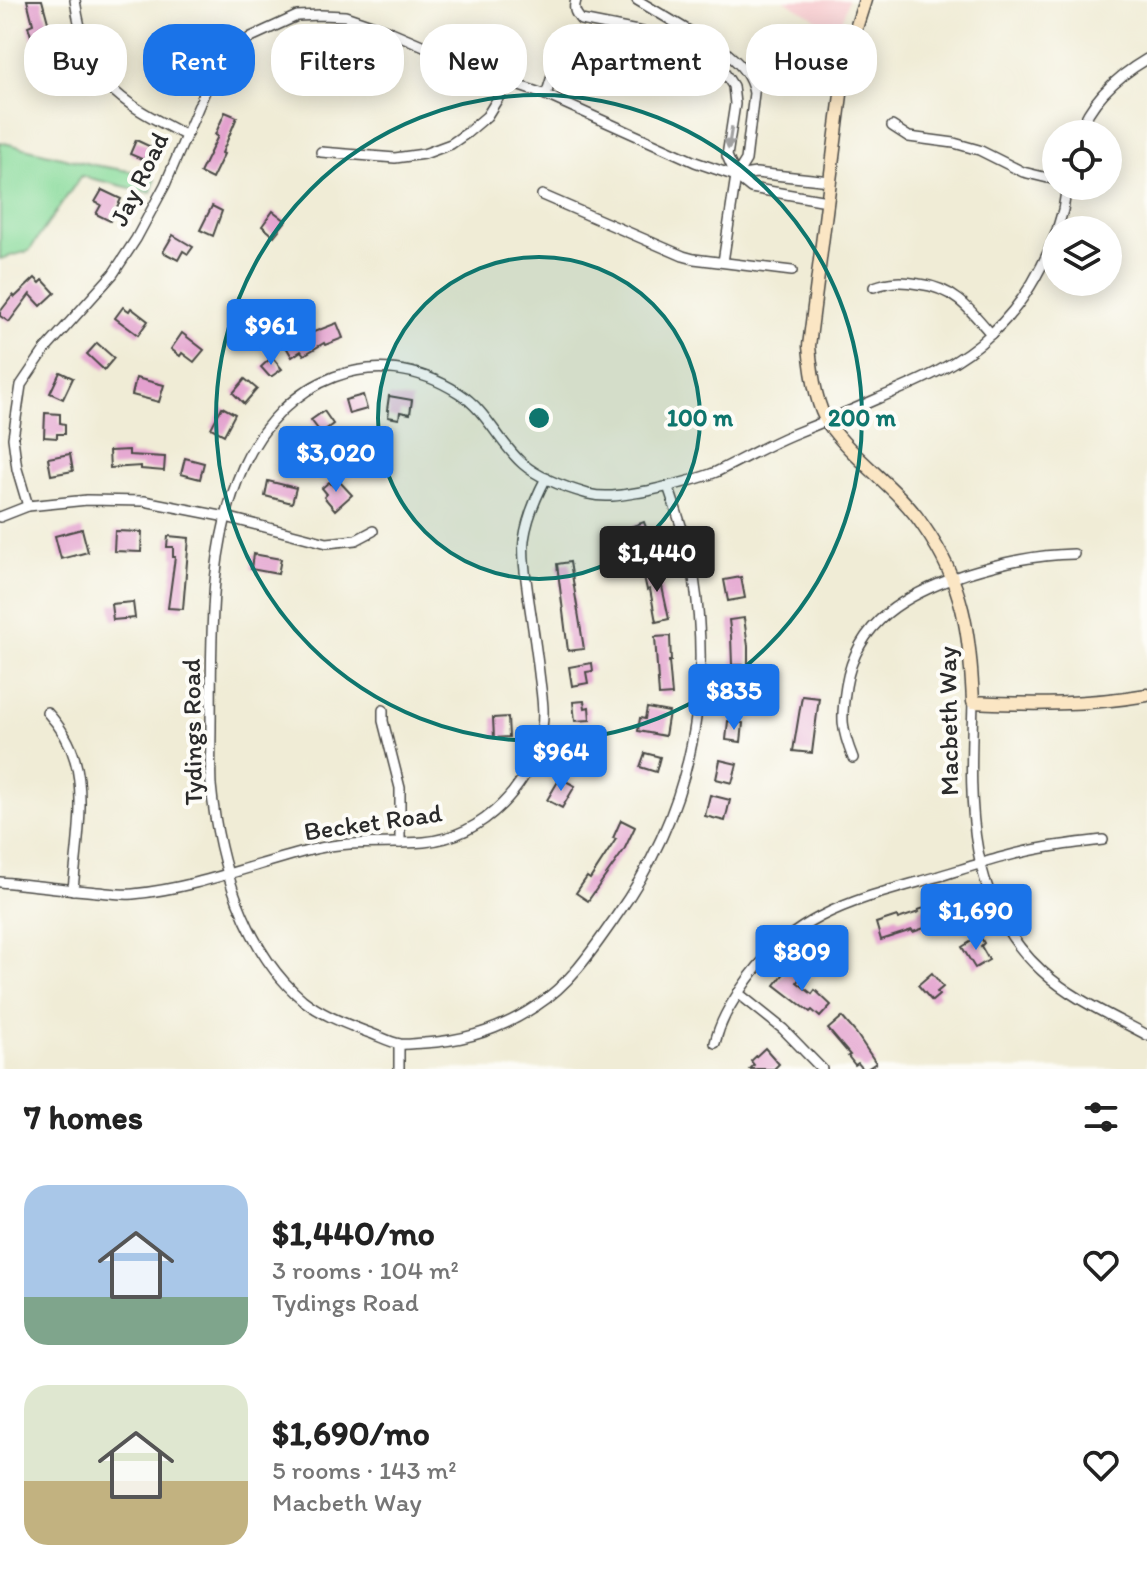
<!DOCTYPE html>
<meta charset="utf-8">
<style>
:root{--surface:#fff;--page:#f2f2f2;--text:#222;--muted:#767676;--accent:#1a73e8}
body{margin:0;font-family:Itim,sans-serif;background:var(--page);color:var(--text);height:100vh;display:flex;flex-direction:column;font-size:30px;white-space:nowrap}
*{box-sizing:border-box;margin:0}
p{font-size:26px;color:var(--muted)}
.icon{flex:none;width:44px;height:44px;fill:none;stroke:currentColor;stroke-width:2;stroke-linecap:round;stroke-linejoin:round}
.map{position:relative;height:1069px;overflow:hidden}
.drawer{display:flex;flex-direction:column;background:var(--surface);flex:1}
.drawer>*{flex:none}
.guide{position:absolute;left:24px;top:24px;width:1100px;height:72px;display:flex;gap:16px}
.buttons{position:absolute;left:1042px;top:120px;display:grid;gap:16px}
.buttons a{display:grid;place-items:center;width:80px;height:80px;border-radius:50%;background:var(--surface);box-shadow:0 4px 20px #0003;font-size:40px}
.price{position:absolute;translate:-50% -68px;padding:0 18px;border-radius:8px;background:var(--accent);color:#fff;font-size:26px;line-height:52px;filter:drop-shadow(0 2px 4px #0008)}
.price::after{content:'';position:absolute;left:50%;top:48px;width:24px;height:18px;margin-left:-12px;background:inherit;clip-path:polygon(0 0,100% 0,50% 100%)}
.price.current{background:#222;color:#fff}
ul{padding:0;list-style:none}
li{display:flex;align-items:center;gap:24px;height:200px;padding:0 24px}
li span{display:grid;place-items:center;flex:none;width:224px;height:160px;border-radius:24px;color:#555}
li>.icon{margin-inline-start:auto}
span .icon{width:96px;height:96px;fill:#fffc;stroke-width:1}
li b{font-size:34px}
h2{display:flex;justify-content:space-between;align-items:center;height:96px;padding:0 24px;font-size:34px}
.pill{padding:0 28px;border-radius:32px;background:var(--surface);box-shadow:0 4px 20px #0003;font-size:28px;line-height:72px}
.pill.current{background:var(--accent);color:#fff}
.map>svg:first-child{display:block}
</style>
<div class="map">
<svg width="1147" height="1069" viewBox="0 0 1147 1069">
<rect width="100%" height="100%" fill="#fdfcf7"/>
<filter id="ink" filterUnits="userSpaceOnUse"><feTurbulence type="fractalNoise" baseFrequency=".0125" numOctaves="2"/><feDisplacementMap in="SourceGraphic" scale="16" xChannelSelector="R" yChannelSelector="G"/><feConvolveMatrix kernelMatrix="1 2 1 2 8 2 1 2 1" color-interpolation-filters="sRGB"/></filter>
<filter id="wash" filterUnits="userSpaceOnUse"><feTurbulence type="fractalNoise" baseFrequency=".006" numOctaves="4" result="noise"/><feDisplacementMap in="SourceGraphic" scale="32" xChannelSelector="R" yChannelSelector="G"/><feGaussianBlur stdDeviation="1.8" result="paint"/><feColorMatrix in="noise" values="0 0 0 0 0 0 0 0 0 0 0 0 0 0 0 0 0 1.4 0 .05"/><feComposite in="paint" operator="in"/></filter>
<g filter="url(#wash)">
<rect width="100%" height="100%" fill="#f0ecd6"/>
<polygon fill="#f7cfd2" points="784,0 848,0 839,32 808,14"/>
<polygon fill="#8adb9c" stroke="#5a8364" stroke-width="2" points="0,142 94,165 141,173 155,180 151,193 81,176 29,251 0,259"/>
<g id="blocks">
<g fill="#e3a0ce">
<polygon points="27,0 42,0 52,37 33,42 28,26 33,24"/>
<polygon points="225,112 237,117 222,153 224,154 212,179 200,173 218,136 215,135"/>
<polygon points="136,140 151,147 144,160 130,154"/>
<polygon points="102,190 121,199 110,221 96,214 101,205 95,202"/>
<polygon points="212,206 222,211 213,236 200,230"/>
<polygon points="273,211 286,221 274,236 262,226"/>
<polygon points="173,235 193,247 188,254 183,251 178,260 163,252"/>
<polygon points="35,278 40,283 43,280 55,293 41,306 30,294 9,322 0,316 0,312 13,295 15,297"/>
<polygon points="123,307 129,311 131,308 148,321 138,335 115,318"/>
<polygon points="337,323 343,338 325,345 324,343 304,355 301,351 292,357 285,345 305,333 306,335"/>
<polygon points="182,333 204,350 194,362 182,353 180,356 171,349"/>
<polygon points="97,343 114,358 104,370 87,354"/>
<polygon points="272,357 282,369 272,376 269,376 261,367"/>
<polygon points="60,372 73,378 63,399 50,393"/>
<polygon points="136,378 164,385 159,402 132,395"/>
<polygon points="245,379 257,389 244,404 233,393"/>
<polygon points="363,395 367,409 349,414 345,400"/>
<polygon points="389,396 412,400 410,414 400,412 399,419 388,417 389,410 387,410"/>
<polygon points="222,407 235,414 224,435 211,428"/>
<polygon points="324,411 333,424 321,433 311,420"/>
<polygon points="45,413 60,414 60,423 65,424 65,434 57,434 57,438 44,437"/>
<polygon points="298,436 311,446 295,468 282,458"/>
<polygon points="129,450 129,455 165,457 164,471 141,469 141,466 110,468 109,451"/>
<polygon points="70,454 73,471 51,475 48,458"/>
<polygon points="185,458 204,463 200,479 181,474"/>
<polygon points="268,481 296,488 292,503 265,496"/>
<polygon points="339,481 352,495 335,510 324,497 327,494 322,488 329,482 333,486"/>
<polygon points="644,522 654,550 640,555 630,527"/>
<polygon points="82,529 88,552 61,559 55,536"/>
<polygon points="115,531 142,532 141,552 114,551"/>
<polygon points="168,536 189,538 183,609 168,608 175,557 173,557 173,547 167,547"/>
<polygon points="253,554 281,559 278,574 251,569"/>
<polygon points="570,562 584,649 568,651 557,564"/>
<polygon points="658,568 669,619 656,622 650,589 647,590 643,572"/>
<polygon points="741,577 745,598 728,601 724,580"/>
<polygon points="133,602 135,618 113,620 111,604"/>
<polygon points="744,618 748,646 748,665 732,665 731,636 729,620"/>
<polygon points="670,636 671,661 669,661 672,695 659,696 655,637"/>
<polygon points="592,663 593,671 586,672 588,683 572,686 569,667"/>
<polygon points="731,681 758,682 758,691 754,691 754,702 731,701"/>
<polygon points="802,696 819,698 812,753 793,751"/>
<polygon points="584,701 585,708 589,707 590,720 575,721 573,702"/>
<polygon points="647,708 669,712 665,736 638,731 640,718 645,719"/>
<polygon points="508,717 509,737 494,738 493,718"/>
<polygon points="728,721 743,723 741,742 726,740"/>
<polygon points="571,744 583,748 581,755 585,756 580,771 565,767"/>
<polygon points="645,753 660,757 656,772 640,767"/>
<polygon points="720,760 737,764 732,783 716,779"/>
<polygon points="560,778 575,786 562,808 547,800"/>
<polygon points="710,795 730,800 725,821 705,816"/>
<polygon points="621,820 635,827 624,850 588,901 576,893 587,877 590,879 616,839 613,838"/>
<polygon points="963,900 968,917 948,923 947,920 913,932 912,930 881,940 876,923 897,916 898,919 919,912 918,910 927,907 928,911"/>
<polygon points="980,936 984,943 981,946 989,960 975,968 962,947"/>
<polygon points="790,966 802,975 797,982 812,994 815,990 831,1005 820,1017 812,1010 810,1012 775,985"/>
<polygon points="932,973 943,987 937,992 939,995 932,1001 918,985"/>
<polygon points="842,1017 856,1033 876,1063 867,1069 863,1069 858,1063 855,1065 848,1056 850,1055 828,1029"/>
<polygon points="765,1048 779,1064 774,1069 750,1069 754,1065 751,1061"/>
</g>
</g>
</g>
<g filter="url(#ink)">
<use href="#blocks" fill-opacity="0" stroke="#494845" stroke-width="2"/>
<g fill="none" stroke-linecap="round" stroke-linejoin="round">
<defs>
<g id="street">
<path d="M75,0C87,83 115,99 185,135"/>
<path d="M576,0C573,9 575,13 581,20L663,36L724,72L733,86L735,104L727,156L736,176"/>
<path d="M637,0L728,54C741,65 751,76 754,93L746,160L736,176L723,262"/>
<polyline points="546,95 561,48"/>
<polyline points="892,126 909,137 954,143 979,150 1023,172 1056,180"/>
<path d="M1079,134C1090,101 1118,76 1147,59"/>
<polyline points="321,152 395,158 424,154 451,144 467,133 487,116 508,82"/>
<polyline points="736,176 756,173 830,181"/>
<polyline points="542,195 683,256 694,259 792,271"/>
<polyline points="1057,230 1063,210 1067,186"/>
<path d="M874,287C890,281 902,281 919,284C954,288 970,309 991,334"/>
<path d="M668,486C678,516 689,547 694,578C713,702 688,816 615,918C592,951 570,984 536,1006C502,1029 465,1041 424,1043C416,1043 408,1045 400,1044C389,1042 377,1035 367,1032C344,1023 322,1015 303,1000C244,951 218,859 211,785C210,766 211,745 211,725C212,640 207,547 243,467C283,379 375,339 459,393C487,411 499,443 523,464C539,478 567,488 588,494C608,499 627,494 647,491C670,486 694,481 716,472C741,460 765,446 791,435C821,423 850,411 879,398C920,381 960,364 992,333C1022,306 1042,270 1056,233"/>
<polyline points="28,506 17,469 13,438 21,385 44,351 113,274 136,239 165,185 212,75 225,57 251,37 297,16 321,15 345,16 389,31 508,82 546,95 695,162 736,176 751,188 827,201"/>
<polyline points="0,517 28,506 87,500 144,501 226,517 327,543 356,540 373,531"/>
<path d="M973,702C970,799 964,900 1042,971C1072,999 1112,1016 1147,1035"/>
<polyline points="383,710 383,721 400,788 400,843"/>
<path d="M47,712C60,726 70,741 75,760C86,796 76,852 73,890"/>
<path d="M853,758C841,728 841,718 846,686C857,620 907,594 965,574C1004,562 1034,555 1074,554"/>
<path d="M0,882C32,885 64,889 97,892C109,893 121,895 133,894C196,888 255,864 315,849C351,840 388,845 424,842C485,836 532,785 542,727C545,710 541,691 539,673C536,647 532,621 528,595C526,577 522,558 524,540C527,518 536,497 546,478"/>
<polyline points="738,993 783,1029 822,1069"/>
<path d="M715,1043C720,1022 729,1007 741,989C790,914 855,900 936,877C973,866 1011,853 1049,847C1067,844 1085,842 1103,840"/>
<polyline points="399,1044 399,1069"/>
</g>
<path id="secondary" d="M865,0L845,63L809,346C811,368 815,404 828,423C855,462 898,487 924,527C964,584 970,634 973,702C1032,705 1088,705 1147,695"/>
</defs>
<use href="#street" stroke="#494845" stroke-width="12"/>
<use href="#secondary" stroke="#494845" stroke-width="15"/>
<use href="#street" stroke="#fff" stroke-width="9"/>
<use href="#secondary" stroke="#fbe6c4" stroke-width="12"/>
</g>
<defs><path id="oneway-solid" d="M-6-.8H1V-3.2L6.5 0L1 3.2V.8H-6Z" transform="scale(2)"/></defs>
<use fill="#a0a0a0" href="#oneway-solid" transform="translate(730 138) rotate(99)"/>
</g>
<circle cx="539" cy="418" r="161" fill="#0f766e" fill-opacity=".12"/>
<g fill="none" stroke="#0f766e" stroke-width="4">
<circle cx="539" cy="418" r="161"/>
<circle cx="539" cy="418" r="323"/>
</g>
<g text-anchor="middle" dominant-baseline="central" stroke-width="8" stroke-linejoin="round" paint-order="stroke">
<g font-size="26" fill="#2b2b2b" stroke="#fdfcf7">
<text transform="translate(139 179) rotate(-64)">Jay Road</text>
<text transform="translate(948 721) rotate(-91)">Macbeth Way</text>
<text transform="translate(192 732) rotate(-91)">Tydings Road</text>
<text transform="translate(373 822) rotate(-8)">Becket Road</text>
</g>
</g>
<circle cx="539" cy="418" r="12" fill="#0f766e" stroke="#fdfcf7" stroke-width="4"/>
<g font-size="24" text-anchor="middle" font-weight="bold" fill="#0f766e" stroke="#fdfcf7" stroke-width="8" stroke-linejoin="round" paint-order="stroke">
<text x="700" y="426">100 m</text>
<text x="862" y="426">200 m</text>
</g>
</svg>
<div class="buttons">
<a><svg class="icon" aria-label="locate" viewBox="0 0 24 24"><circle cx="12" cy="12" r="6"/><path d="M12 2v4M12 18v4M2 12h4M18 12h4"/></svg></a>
<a><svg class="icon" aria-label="layers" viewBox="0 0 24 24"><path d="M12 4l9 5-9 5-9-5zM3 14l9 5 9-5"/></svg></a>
</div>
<b class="price" style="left:271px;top:367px">$961</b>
<b class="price" style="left:336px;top:494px">$3,020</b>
<b class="price current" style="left:657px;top:594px">$1,440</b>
<b class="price" style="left:734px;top:732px">$835</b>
<b class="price" style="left:561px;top:793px">$964</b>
<b class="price" style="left:976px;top:952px">$1,690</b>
<b class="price" style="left:802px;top:993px">$809</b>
<div class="guide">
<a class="pill">Buy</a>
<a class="pill current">Rent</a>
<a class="pill">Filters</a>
<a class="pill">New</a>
<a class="pill">Apartment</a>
<a class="pill">House</a>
</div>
</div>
<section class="drawer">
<h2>7 homes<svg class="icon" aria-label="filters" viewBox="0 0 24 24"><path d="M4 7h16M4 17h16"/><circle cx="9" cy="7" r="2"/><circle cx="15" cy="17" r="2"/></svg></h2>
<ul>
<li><span style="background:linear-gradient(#a9c7e8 70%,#7fa58c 0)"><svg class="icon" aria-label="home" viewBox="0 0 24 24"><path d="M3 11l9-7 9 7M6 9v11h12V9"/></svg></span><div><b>$1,440/mo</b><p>3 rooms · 104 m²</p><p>Tydings Road</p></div><svg class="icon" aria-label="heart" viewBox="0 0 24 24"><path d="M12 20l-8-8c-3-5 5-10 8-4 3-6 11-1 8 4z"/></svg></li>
<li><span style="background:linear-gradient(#dfe7d0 60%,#c2b280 0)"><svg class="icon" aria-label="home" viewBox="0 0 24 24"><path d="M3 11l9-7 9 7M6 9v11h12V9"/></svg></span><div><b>$1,690/mo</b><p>5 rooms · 143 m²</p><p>Macbeth Way</p></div><svg class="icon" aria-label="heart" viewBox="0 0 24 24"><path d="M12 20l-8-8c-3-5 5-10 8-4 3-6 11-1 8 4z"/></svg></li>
</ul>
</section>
